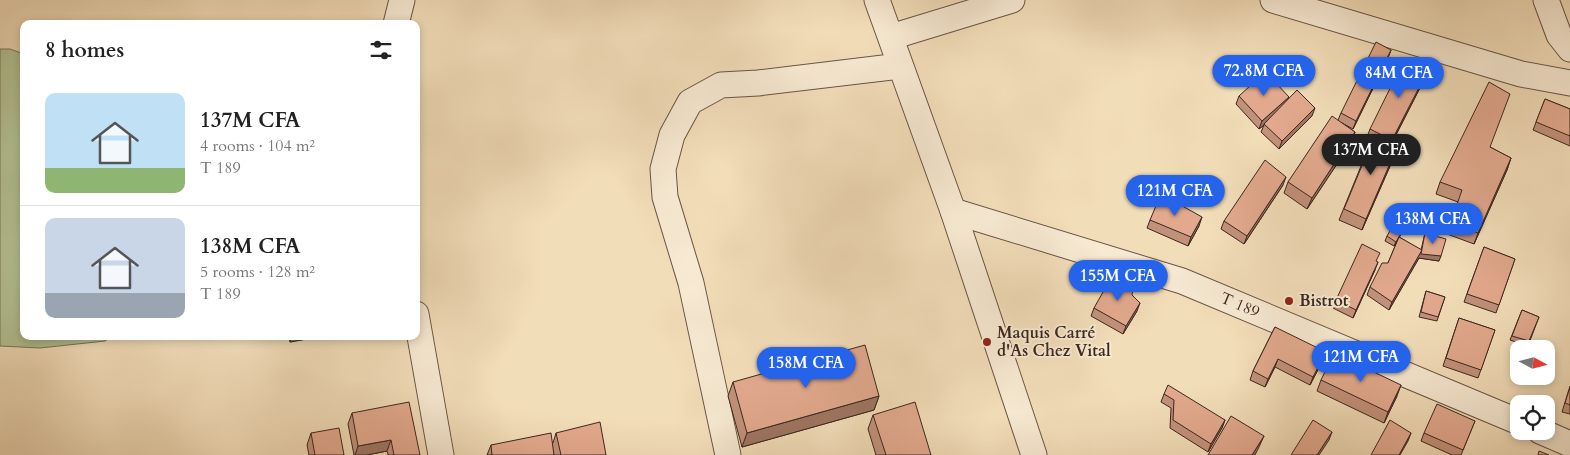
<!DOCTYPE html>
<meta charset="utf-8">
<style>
:root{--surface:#fff;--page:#f2f2f2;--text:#222;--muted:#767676;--line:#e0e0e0;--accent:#2563eb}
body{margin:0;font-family:Cardo,serif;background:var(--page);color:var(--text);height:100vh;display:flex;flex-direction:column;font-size:19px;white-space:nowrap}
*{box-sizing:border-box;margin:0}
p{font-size:16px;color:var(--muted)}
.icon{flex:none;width:28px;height:28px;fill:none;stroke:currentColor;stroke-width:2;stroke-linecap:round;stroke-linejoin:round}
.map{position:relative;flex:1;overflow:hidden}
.drawer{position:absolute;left:20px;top:20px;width:400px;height:320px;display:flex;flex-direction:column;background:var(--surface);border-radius:10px;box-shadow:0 2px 8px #0003}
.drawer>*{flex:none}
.needle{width:32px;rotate:97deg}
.buttons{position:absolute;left:1510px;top:340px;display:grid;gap:10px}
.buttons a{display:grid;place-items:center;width:45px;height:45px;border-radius:10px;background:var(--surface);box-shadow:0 2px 8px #0003;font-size:25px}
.price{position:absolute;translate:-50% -42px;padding:0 11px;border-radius:18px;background:var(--accent);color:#fff;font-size:16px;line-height:32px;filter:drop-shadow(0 1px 2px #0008)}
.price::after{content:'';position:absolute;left:50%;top:30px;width:15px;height:11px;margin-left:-8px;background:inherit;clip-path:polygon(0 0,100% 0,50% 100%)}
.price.on{background:#222;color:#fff}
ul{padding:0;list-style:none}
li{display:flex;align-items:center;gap:15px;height:125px;padding:0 25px}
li+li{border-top:1px solid var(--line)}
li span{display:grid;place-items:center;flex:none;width:140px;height:100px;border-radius:10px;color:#555}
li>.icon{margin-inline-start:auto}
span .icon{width:60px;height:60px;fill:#fffc;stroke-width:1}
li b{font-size:21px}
h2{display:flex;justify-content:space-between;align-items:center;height:60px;padding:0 25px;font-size:21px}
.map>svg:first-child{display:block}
</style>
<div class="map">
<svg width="1570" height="455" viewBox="0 0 1570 455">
<rect width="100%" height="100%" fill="#f2ddb9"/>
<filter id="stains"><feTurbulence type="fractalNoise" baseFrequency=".004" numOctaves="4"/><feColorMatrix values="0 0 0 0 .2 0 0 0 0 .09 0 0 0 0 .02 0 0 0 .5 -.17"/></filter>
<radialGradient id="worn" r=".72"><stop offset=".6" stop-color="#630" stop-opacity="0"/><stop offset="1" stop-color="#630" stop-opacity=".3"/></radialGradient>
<polygon fill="#b4c294" stroke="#78745a" points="0,49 10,49 24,54 24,336 113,336 105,341 40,348 0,346"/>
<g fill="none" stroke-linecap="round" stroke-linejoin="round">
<defs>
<g id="minor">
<polyline points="877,0 953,211 1034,455"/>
<polyline points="1273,0 1521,74 1570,83"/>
<polyline points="1546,0 1559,35 1570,49"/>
<polyline points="396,24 402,0"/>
<polyline points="891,37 1012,0"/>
<polyline points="953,211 1182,281 1519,422"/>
<polyline points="416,314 441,455"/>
<polyline points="1540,431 1570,444"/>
<polyline points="728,455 691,283 665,197 663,169 672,135 690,102 721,85 758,83 900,66"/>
</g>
</defs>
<use href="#minor" stroke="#6a5446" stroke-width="27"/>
<use href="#minor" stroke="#f7e9d2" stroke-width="25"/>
</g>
<g fill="#c2917a" stroke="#3c271f">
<polygon points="1391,50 1388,58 1353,129 1342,123 1355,132 1351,143 1307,209 1284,193 1288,182 1338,120 1341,113"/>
<polygon points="1428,70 1425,78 1392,143 1394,157 1362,230 1339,220 1372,139 1367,137 1370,129"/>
<polygon points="1272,85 1288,99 1312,116 1279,149 1261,132 1264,125 1259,129 1236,104 1239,96"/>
<polygon points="1545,99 1570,109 1570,146 1533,130"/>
<polygon points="1490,147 1511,158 1507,170 1474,244 1447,234 1458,202 1436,194 1440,182"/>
<polygon points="1283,185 1244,244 1221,229 1224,221"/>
<polygon points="1412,214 1411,218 1399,237 1421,250 1425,233 1439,261 1419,258 1389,310 1367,295 1370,287 1388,263 1398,239 1394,246 1385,241 1387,236"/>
<polygon points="1150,220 1199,226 1188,246 1147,228"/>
<polygon points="1484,247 1515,259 1496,313 1464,302"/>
<polygon points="1375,270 1353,318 1333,308 1336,300"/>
<polygon points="1426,291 1445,297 1437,321 1419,317"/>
<polygon points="1132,295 1137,311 1123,334 1091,316 1094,308"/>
<polygon points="1522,310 1539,317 1528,346 1510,340"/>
<polygon points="1459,318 1495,330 1478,378 1443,366"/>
<polygon points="1275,327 1323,360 1310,385 1275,367 1265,387 1250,380 1253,371"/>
<polygon points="289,336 323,336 290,342"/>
<polygon points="1321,380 1397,396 1384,423 1317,391"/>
<polygon points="733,382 879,396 874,410 742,447 728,396"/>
<polygon points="1570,386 1570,414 1562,412"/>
<polygon points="1164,394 1225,420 1222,428 1208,452 1170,428 1171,408 1161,402"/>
<polygon points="352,413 420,455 388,455 387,451 367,455 354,455 348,424"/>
<polygon points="873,415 931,455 876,455 868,429"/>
<polygon points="1475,421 1461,455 1452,455 1421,441 1424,433"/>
<polygon points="311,433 344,455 309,455 307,445"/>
<polygon points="556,433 606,455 487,455 491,445 553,443"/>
</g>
<g fill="#9e7663" stroke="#3c271f">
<polygon points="1391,50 1388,58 1353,129 1356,121"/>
<polygon points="1428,70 1425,78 1389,148 1392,140"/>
<polygon points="1289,97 1286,105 1264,124 1264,125 1259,129 1262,121"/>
<polygon points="1315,108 1312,116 1279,149 1282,141"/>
<polygon points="1355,132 1351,143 1307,209 1312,198"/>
<polygon points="1398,145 1394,157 1362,230 1366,219"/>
<polygon points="1511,158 1507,170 1474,244 1478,233"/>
<polygon points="1286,177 1283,185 1244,244 1247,236"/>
<polygon points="1412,214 1411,218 1394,246 1396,242"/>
<polygon points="1202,217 1199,226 1188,246 1191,237"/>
<polygon points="1422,250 1441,256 1439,261 1419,258 1389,310 1392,302"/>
<polygon points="1378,262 1375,270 1353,318 1356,310"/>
<polygon points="1140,303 1137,311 1123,334 1126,326"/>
<polygon points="292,336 323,336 290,342"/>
<polygon points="1326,352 1323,360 1310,385 1313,377"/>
<polygon points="1278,359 1275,367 1265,387 1268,379"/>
<polygon points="1401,385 1397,396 1384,423 1388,412"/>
<polygon points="879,396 874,410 742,447 747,433"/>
<polygon points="1225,420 1222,428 1208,452 1211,444"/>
<polygon points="1332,432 1329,440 1319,455 1317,455"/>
<polygon points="1411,433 1408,441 1400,455 1399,455"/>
<polygon points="1264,436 1259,447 1255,455 1252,455"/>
<polygon points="391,440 387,451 367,455 355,455 358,446"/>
</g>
<g fill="#e2a98e" stroke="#3c271f">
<polygon points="1376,42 1391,50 1356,121 1341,113"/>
<polygon points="1405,58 1428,70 1392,140 1370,129"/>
<polygon points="1263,74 1272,85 1275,82 1289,97 1262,121 1239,96"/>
<polygon points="1489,82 1510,94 1490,147 1511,158 1478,233 1451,222 1462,190 1440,182"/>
<polygon points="1297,90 1315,108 1282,141 1264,124"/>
<polygon points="1545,99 1570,109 1570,136 1536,122"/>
<polygon points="1332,116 1355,132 1312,198 1288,182"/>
<polygon points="1375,134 1398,145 1366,219 1344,209"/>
<polygon points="1265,160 1286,177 1247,236 1224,221"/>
<polygon points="1161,194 1202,217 1191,237 1150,220"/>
<polygon points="1403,209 1412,214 1396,242 1387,236"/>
<polygon points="1425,233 1446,239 1441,256 1421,254"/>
<polygon points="1399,237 1422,250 1392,302 1370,287 1382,263 1388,263"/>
<polygon points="1362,244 1380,253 1376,261 1378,262 1356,310 1336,300"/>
<polygon points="1484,247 1515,259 1499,305 1467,294"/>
<polygon points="1112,276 1133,288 1132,295 1140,303 1126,326 1094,308"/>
<polygon points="1426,291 1445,297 1438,317 1421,312"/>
<polygon points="1522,310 1539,317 1529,341 1512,336"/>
<polygon points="1459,318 1495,330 1481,370 1446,358"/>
<polygon points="1275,327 1326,352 1313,377 1278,359 1268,379 1253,371"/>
<polygon points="865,345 879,396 747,433 733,382"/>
<polygon points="1334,353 1401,385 1388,412 1321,380"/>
<polygon points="1168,385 1225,420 1211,444 1173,420 1174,400 1164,394"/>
<polygon points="1570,387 1570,405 1565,403"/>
<polygon points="409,402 420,455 394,455 391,440 358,446 352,413"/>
<polygon points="915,402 931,455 886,455 873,415"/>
<polygon points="1437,404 1475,421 1463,450 1424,433"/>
<polygon points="1231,416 1264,436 1252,455 1208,455"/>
<polygon points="1313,420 1332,432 1317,455 1291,455"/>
<polygon points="1390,420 1411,433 1399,455 1371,455"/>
<polygon points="600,422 606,455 561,455 556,433"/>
<polygon points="339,428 344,455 315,455 311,433"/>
<polygon points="551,433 554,455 492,455 491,445"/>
<polygon points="1539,451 1549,455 1538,455"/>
</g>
<g fill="#8f2418" stroke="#f7e9d2" stroke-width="2">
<circle cx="1289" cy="301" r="5"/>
<circle cx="987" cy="342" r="5"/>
</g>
<g text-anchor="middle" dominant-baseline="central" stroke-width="4" stroke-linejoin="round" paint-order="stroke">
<g font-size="16" font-weight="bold" fill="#3c271f" stroke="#f7e9d2" text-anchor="start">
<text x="1299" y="301">Bistrot</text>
<text x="997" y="333">Maquis Carré<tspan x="997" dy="18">d'As Chez Vital</tspan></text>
</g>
<g font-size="16" fill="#3c271f" stroke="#f7e9d2">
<text transform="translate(1240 305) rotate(23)">T 189</text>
</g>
</g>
<rect width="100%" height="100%" filter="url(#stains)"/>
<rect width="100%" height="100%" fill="url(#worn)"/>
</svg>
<div class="buttons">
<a><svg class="needle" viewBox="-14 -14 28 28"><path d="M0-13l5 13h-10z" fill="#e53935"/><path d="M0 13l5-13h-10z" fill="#767676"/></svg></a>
<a><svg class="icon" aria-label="locate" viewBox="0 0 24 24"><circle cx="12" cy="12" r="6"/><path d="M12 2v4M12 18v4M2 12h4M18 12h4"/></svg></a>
</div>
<b class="price" style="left:1264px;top:97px">72.8M CFA</b>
<b class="price" style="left:1399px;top:99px">84M CFA</b>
<b class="price on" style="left:1371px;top:176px">137M CFA</b>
<b class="price" style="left:1175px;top:217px">121M CFA</b>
<b class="price" style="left:1433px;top:245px">138M CFA</b>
<b class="price" style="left:1118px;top:302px">155M CFA</b>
<b class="price" style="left:1361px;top:383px">121M CFA</b>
<b class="price" style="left:806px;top:389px">158M CFA</b>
<section class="drawer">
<h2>8 homes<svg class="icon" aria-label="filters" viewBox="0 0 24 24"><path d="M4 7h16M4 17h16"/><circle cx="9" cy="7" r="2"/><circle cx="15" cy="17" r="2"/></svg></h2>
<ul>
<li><span style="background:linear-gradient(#bfe0f5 75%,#8fb573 0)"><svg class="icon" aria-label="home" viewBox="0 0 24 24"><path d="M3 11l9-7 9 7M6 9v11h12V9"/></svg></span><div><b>137M CFA</b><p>4 rooms · 104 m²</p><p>T 189</p></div></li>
<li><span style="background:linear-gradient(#c9d6e8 75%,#9aa5b1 0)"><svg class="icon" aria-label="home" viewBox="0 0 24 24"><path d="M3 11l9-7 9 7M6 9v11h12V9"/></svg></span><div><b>138M CFA</b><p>5 rooms · 128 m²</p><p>T 189</p></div></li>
</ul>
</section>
</div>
